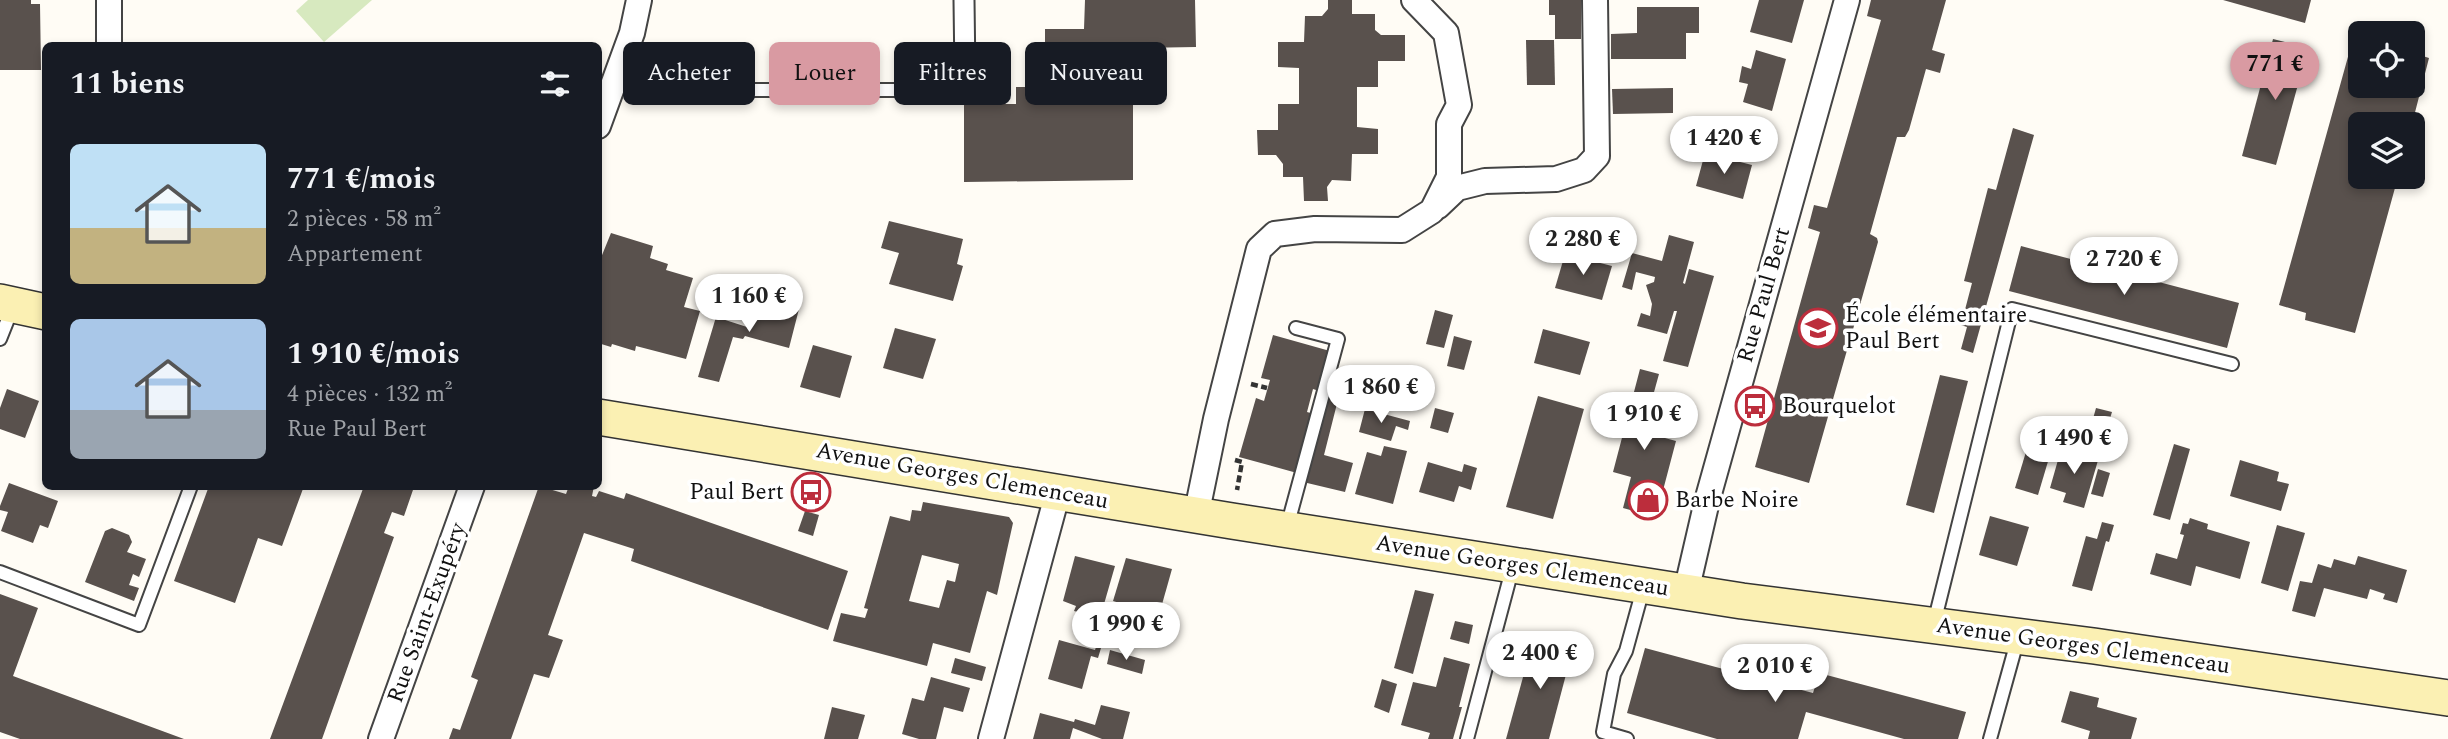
<!DOCTYPE html>
<html lang="fr">
<meta charset="utf-8">
<style>
:root{--surface:#171b24;--page:#242831;--text:#f1f3f6;--muted:#9ea1a6;--accent:#d99aa2}
body{margin:0;font-family:Spectral,serif;background:var(--page);color:var(--text);height:100vh;display:flex;flex-direction:column;font-size:26px;white-space:nowrap}
*{box-sizing:border-box;margin:0}
p{font-size:23px;color:var(--muted)}
.icon{flex:none;width:38px;height:38px;fill:none;stroke:currentColor;stroke-width:2;stroke-linecap:round;stroke-linejoin:round}
.map{position:relative;flex:1;overflow:hidden}
.drawer{position:absolute;left:42px;top:42px;width:560px;height:448px;display:flex;flex-direction:column;background:var(--surface);border-radius:10px;box-shadow:0 4px 10px #0003}
.drawer>*{flex:none}
.top-card{position:absolute;left:623px;top:42px;width:665px;height:63px;display:flex;gap:14px}
.fabs{position:absolute;left:2348px;top:21px;display:grid;gap:14px}
.fabs a{display:grid;place-items:center;width:77px;height:77px;border-radius:10px;background:var(--surface);box-shadow:0 4px 10px #0003;font-size:35px}
.price{position:absolute;translate:-50% -60px;padding:0 16px;border-radius:24px;background:#fff;color:#222;font-size:23px;line-height:46px;filter:drop-shadow(0 2px 4px #0008)}
.price::after{content:'';position:absolute;left:50%;top:42px;width:21px;height:16px;margin-left:-10px;background:inherit;clip-path:polygon(0 0,100% 0,50% 100%)}
.price.current{background:var(--accent);color:#111}
ul{padding:0;list-style:none}
li{display:flex;align-items:center;gap:21px;height:175px;padding:0 28px}
li span{display:grid;place-items:center;flex:none;width:196px;height:140px;border-radius:10px;color:#555}
li>.icon{margin-inline-start:auto}
span .icon{width:84px;height:84px;fill:#fffc;stroke-width:1}
li b{font-size:30px}
h2{display:flex;justify-content:space-between;align-items:center;height:84px;padding:0 28px;font-size:30px}
.tag{padding:0 24px;border-radius:10px;background:var(--surface);box-shadow:0 4px 10px #0003;font-size:24px;line-height:63px}
.tag.current{background:var(--accent);color:#111}
.map>svg:first-child{display:block}
</style>
<div class="map">
<svg width="2448" height="739" viewBox="0 0 2448 739">
<rect width="100%" height="100%" fill="#fffcf5"/>
<polygon fill="#d7e9bf" points="308,0 372,0 324,42 296,11"/>
<g fill="#59514d" fill-rule="evenodd">
<polygon points="0,0 31,0 31,4 40,4 41,70 0,70"/>
<polygon points="1085,0 1195,0 1196,47 1138,48 1138,58 1127,58 1127,86 1133,86 1133,180 964,182 964,104 1016,104 1016,87 1033,87 1034,57 1045,57 1045,29 1084,29"/>
<polygon points="1328,0 1352,0 1352,14 1375,14 1375,30 1381,35 1405,35 1405,61 1378,61 1378,87 1357,87 1357,127 1378,129 1378,154 1352,154 1351,181 1332,180 1327,187 1328,201 1304,201 1303,177 1283,177 1283,164 1276,155 1258,155 1257,130 1278,130 1278,104 1299,104 1299,68 1278,67 1278,42 1304,42 1305,16 1322,16 1328,9"/>
<polygon points="1549,0 1581,0 1581,39 1555,39 1555,15 1549,15"/>
<polygon points="1759,0 1804,0 1792,43 1750,32"/>
<polygon points="1871,0 1946,0 1932,50 1945,54 1940,73 1926,69 1909,130 1905,137 1897,137 1870,234 1877,238 1878,242 1809,483 1755,467 1820,232 1808,228 1814,205 1827,208 1881,20 1867,16"/>
<polygon points="2223,0 2311,0 2305,23"/>
<polygon points="1637,7 1699,7 1699,33 1686,33 1686,59 1611,59 1611,34 1637,33"/>
<polygon points="2273,39 2308,48 2276,165 2242,156"/>
<polygon points="1526,40 1554,40 1555,85 1527,85"/>
<polygon points="2351,46 2361,49 2361,86 2413,86 2413,53 2429,58 2412,124 2361,124 2361,177 2398,177 2355,333 2305,320 2306,313 2279,305"/>
<polygon points="1756,50 1786,59 1772,111 1743,102 1748,84 1739,82 1742,66 1751,69"/>
<polygon points="1673,88 1673,113 1613,114 1612,89"/>
<polygon points="2013,128 2034,135 1973,353 1961,349 1967,327 1961,325 1972,283 1964,281 1988,188 1996,190"/>
<polygon points="1705,153 1752,165 1743,199 1696,186"/>
<polygon points="889,221 963,239 957,264 963,266 953,301 889,284 899,253 881,248"/>
<polygon points="611,233 653,246 650,258 668,264 666,270 693,278 684,307 700,311 686,359 636,346 635,351 612,344 611,347 598,343 598,265"/>
<polygon points="1669,235 1694,242 1683,283 1685,284 1689,269 1714,276 1688,367 1663,361 1677,311 1674,311 1667,334 1637,326 1641,313 1650,316 1652,304 1646,285 1654,282 1655,277 1636,272 1632,290 1622,287 1632,253 1662,261"/>
<polygon points="2021,246 2239,303 2227,348 2009,291"/>
<polygon points="1565,254 1612,266 1602,300 1555,288"/>
<polygon points="755,297 799,309 789,348 745,336 743,339 733,337 719,382 698,377 716,317 747,327"/>
<polygon points="1435,310 1453,315 1444,348 1426,344"/>
<polygon points="895,328 936,339 923,379 883,368"/>
<polygon points="1543,329 1590,342 1580,375 1534,363"/>
<polygon points="1273,335 1330,351 1319,391 1313,389 1307,412 1314,414 1297,473 1239,457 1256,398 1264,401 1270,380 1261,378"/>
<polygon points="1454,336 1472,341 1464,370 1447,366"/>
<polygon points="813,345 852,356 840,398 800,387"/>
<polygon points="1640,369 1659,374 1643,432 1676,441 1656,517 1623,508 1631,477 1613,472"/>
<polygon points="1940,375 1968,381 1934,513 1906,505"/>
<polygon points="1391,376 1409,381 1401,411 1383,406"/>
<polygon points="1332,377 1343,380 1324,455 1353,463 1345,492 1303,482"/>
<polygon points="7,389 39,401 25,438 0,429 0,408"/>
<polygon points="1538,396 1584,409 1553,519 1506,507"/>
<polygon points="1435,408 1454,413 1448,433 1430,428"/>
<polygon points="2096,408 2112,412 2104,438 2089,433"/>
<polygon points="1365,409 1410,421 1408,430 1396,426 1391,441 1359,432"/>
<polygon points="2029,442 2052,448 2038,495 2015,488"/>
<polygon points="2174,444 2190,449 2170,520 2153,515"/>
<polygon points="1384,446 1407,451 1393,504 1355,494 1367,452 1381,456"/>
<polygon points="2062,446 2099,457 2084,508 2063,502 2066,493 2050,488"/>
<polygon points="2240,460 2279,472 2277,481 2289,484 2281,511 2230,496"/>
<polygon points="1428,462 1462,472 1464,464 1477,468 1471,490 1459,486 1454,502 1419,492"/>
<polygon points="2098,469 2110,473 2103,497 2091,494"/>
<polygon points="9,483 58,501 48,528 40,525 33,543 1,531 8,512 0,510 0,506"/>
<polygon points="209,486 304,486 282,546 258,538 235,603 174,581"/>
<polygon points="364,486 414,487 404,516 392,512 384,533 394,537 322,739 270,739"/>
<polygon points="539,486 566,494 569,486 594,486 592,496 596,497 599,491 624,499 626,493 848,571 828,630 631,561 634,549 584,533 548,635 563,640 549,678 534,674 511,739 449,739 453,728 460,730 478,680 471,677"/>
<path d="M923,502L1009,517L1013,523L997,595L987,591L970,653L933,643L927,666L833,641L841,613L865,618L868,609L864,608L890,516L910,521L912,510L921,511ZM922,555L959,564L955,582L947,580L939,608L909,601Z"/>
<polygon points="805,511 819,515 813,536 798,531"/>
<polygon points="1990,516 2029,527 2017,566 1979,555"/>
<polygon points="2190,518 2208,524 2207,529 2250,542 2240,579 2196,566 2191,586 2150,574 2156,553 2177,559 2184,535 2180,534 2183,523 2188,524"/>
<polygon points="2102,522 2114,525 2109,542 2106,541 2092,591 2072,586 2086,536 2097,539"/>
<polygon points="2277,525 2305,533 2288,591 2261,583"/>
<polygon points="112,528 129,535 132,542 127,552 146,559 139,577 133,574 129,585 139,588 134,601 85,582 105,531"/>
<polygon points="1075,556 1115,566 1100,618 1074,611 1076,606 1063,601"/>
<polygon points="2358,556 2407,570 2397,603 2383,599 2385,594 2370,589 2367,599 2324,588 2315,617 2292,611 2300,581 2312,583 2318,564 2331,568 2334,559 2355,565"/>
<polygon points="1126,558 1172,569 1159,615 1113,601"/>
<polygon points="1415,590 1434,594 1413,674 1394,668"/>
<polygon points="0,594 38,608 13,676 184,739 20,739 0,732"/>
<polygon points="1455,621 1473,625 1469,644 1450,639"/>
<polygon points="1534,637 1573,648 1549,739 1506,739"/>
<polygon points="1059,640 1095,650 1096,647 1101,648 1098,658 1091,656 1082,689 1048,679"/>
<polygon points="1645,648 1813,693 1819,673 1966,712 1958,739 1904,739 1806,712 1798,739 1717,739 1627,713"/>
<polygon points="1110,650 1145,660 1142,674 1107,664"/>
<polygon points="1444,657 1470,664 1459,707 1462,707 1453,739 1428,739 1430,733 1401,725 1413,682 1436,687"/>
<polygon points="955,658 986,667 982,681 951,673"/>
<polygon points="931,677 970,688 963,712 944,707 936,739 919,739 902,734 912,698 924,701"/>
<polygon points="1382,679 1397,684 1389,713 1374,707"/>
<polygon points="2070,691 2099,698 2097,707 2137,718 2131,739 2088,739 2090,731 2061,722"/>
<polygon points="1101,705 1130,712 1123,739 1102,739 1073,728 1070,739 1033,739 1040,713 1074,722 1075,719 1095,725"/>
<polygon points="832,707 865,715 858,739 824,739"/>
</g>
<g fill="none" stroke-linecap="round" stroke-linejoin="round">
<defs>
<g id="service">
<polyline points="615,79 668,90 952,90"/>
<polyline points="0,339 12,309"/>
<polyline points="1287,527 1338,339 1296,328"/>
<polyline points="0,572 139,625 191,486"/>
<polyline points="1934,623 2012,309 2232,364"/>
<polyline points="1467,739 1513,566"/>
<polyline points="1627,739 1603,732 1614,674 1626,651 1643,589"/>
<polyline points="1990,739 2018,638"/>
</g>
<polyline id="pedestrian" points="952,90 965,76 964,0"/>
<g id="minor">
<polyline points="109,46 109,0"/>
<polyline points="598,126 632,33 639,0"/>
<polyline points="1438,206 1457,188 1485,181 1556,179 1584,170 1597,156 1595,0"/>
<polyline points="1196,516 1216,419 1259,249 1275,234 1315,229 1402,230 1432,211 1449,177 1449,124 1459,105 1446,33 1414,0"/>
<polyline points="1686,592 1707,501 1847,0"/>
<polyline points="381,739 472,486"/>
<polyline points="991,739 1058,492"/>
</g>
<g id="secondary">
<polyline points="0,302 46,312"/>
<polyline points="598,417 1232,521 1742,601 2094,646 2448,698"/>
</g>
</defs>
<use href="#service" stroke="#444" stroke-width="16"/>
<use href="#pedestrian" stroke="#444" stroke-width="23"/>
<use href="#minor" stroke="#444" stroke-width="28"/>
<use href="#secondary" stroke="#333" stroke-width="38"/>
<g stroke="#333" stroke-width="4.5" stroke-dasharray="7 3.5" stroke-linecap="butt">
<polyline points="1251,384 1267,388"/>
<polyline points="1235,460 1242,462 1237,490"/>
</g>
<use href="#service" stroke="#fff" stroke-width="12"/>
<use href="#pedestrian" stroke="#fff" stroke-width="19"/>
<use href="#minor" stroke="#fff" stroke-width="24"/>
<use href="#secondary" stroke="#fbf0b3" stroke-width="35"/>
</g>
<defs>
<symbol id="school-ring" viewBox="-11 -11 22 22"><circle r="9.5" fill="#fff" stroke="#bc2d3c" stroke-width="1.5"/><path d="M0-5L7-2L0 1L-7-2ZM-4 1L0 2.5L4 1V4Q0 6-4 4Z" fill="#bc2d3c"/></symbol>
<symbol id="bus-ring" viewBox="-11 -11 22 22"><circle r="9.5" fill="#fff" stroke="#bc2d3c" stroke-width="1.5"/><path d="M-5-6H5V4H4V6H2V4H-2V6H-4V4H-5ZM-3.5-4V0h7V-4ZM-3.5 1.2v1.5H-2V1.2ZM2 1.2v1.5H3.5V1.2Z" fill="#bc2d3c"/></symbol>
<symbol id="shop-ring" viewBox="-11 -11 22 22"><circle r="9.5" fill="#fff" stroke="#bc2d3c" stroke-width="1.5"/><path d="M-5-2.5h2.3a2.7 3.5 0 0 1 5.4 0H5L5.5 6h-11ZM-1.5-2.5h3a1.5 2.3 0 0 0-3 0Z" fill="#bc2d3c"/></symbol>
</defs>
<g fill-rule="evenodd">
<use href="#school-ring" x="1796" y="306" width="44" height="44"/>
<use href="#bus-ring" x="1733" y="384" width="44" height="44"/>
<use href="#bus-ring" x="789" y="470" width="44" height="44"/>
<use href="#shop-ring" x="1626" y="478" width="44" height="44"/>
</g>
<g text-anchor="middle" dominant-baseline="central" stroke-width="7" stroke-linejoin="round" paint-order="stroke">
<g font-size="23" fill="#111" stroke="#fff">
<text transform="translate(1764 295) rotate(-74)">Rue Paul Bert</text>
<text transform="translate(962 476) rotate(10)">Avenue Georges Clemenceau</text>
<text transform="translate(1522 566) rotate(9)">Avenue Georges Clemenceau</text>
<text transform="translate(427 613) rotate(-70)">Rue Saint-Exupéry</text>
<text transform="translate(2083 646) rotate(8)">Avenue Georges Clemenceau</text>
</g>
<g font-size="23" fill="#111" stroke="#fff" text-anchor="start">
<text x="1845" y="315">École élémentaire<tspan x="1845" dy="26">Paul Bert</tspan></text>
<text x="1782" y="406">Bourquelot</text>
<text x="784" y="492" text-anchor="end">Paul Bert</text>
<text x="1675" y="500">Barbe Noire</text>
</g>
</g>
</svg>
<div class="fabs">
<a><svg class="icon" aria-label="locate" viewBox="0 0 24 24"><circle cx="12" cy="12" r="6"/><path d="M12 2v4M12 18v4M2 12h4M18 12h4"/></svg></a>
<a><svg class="icon" aria-label="layers" viewBox="0 0 24 24"><path d="M12 4l9 5-9 5-9-5zM3 14l9 5 9-5"/></svg></a>
</div>
<b class="price current" style="left:2275px;top:102px">771 €</b>
<b class="price" style="left:1724px;top:176px">1 420 €</b>
<b class="price" style="left:1583px;top:277px">2 280 €</b>
<b class="price" style="left:2124px;top:297px">2 720 €</b>
<b class="price" style="left:749px;top:334px">1 160 €</b>
<b class="price" style="left:1381px;top:425px">1 860 €</b>
<b class="price" style="left:1644px;top:452px">1 910 €</b>
<b class="price" style="left:2074px;top:476px">1 490 €</b>
<b class="price" style="left:1126px;top:662px">1 990 €</b>
<b class="price" style="left:1540px;top:691px">2 400 €</b>
<b class="price" style="left:1775px;top:704px">2 010 €</b>
<div class="top-card">
<a class="tag">Acheter</a>
<a class="tag current">Louer</a>
<a class="tag">Filtres</a>
<a class="tag">Nouveau</a>
</div>
<section class="drawer">
<h2>11 biens<svg class="icon" aria-label="filters" viewBox="0 0 24 24"><path d="M4 7h16M4 17h16"/><circle cx="9" cy="7" r="2"/><circle cx="15" cy="17" r="2"/></svg></h2>
<ul>
<li><span style="background:linear-gradient(#bfe0f5 60%,#c2b280 0)"><svg class="icon" aria-label="home" viewBox="0 0 24 24"><path d="M3 11l9-7 9 7M6 9v11h12V9"/></svg></span><div><b>771 €/mois</b><p>2 pièces · 58 m²</p><p>Appartement</p></div></li>
<li><span style="background:linear-gradient(#a9c7e8 65%,#9aa5b1 0)"><svg class="icon" aria-label="home" viewBox="0 0 24 24"><path d="M3 11l9-7 9 7M6 9v11h12V9"/></svg></span><div><b>1 910 €/mois</b><p>4 pièces · 132 m²</p><p>Rue Paul Bert</p></div></li>
</ul>
</section>
</div>
